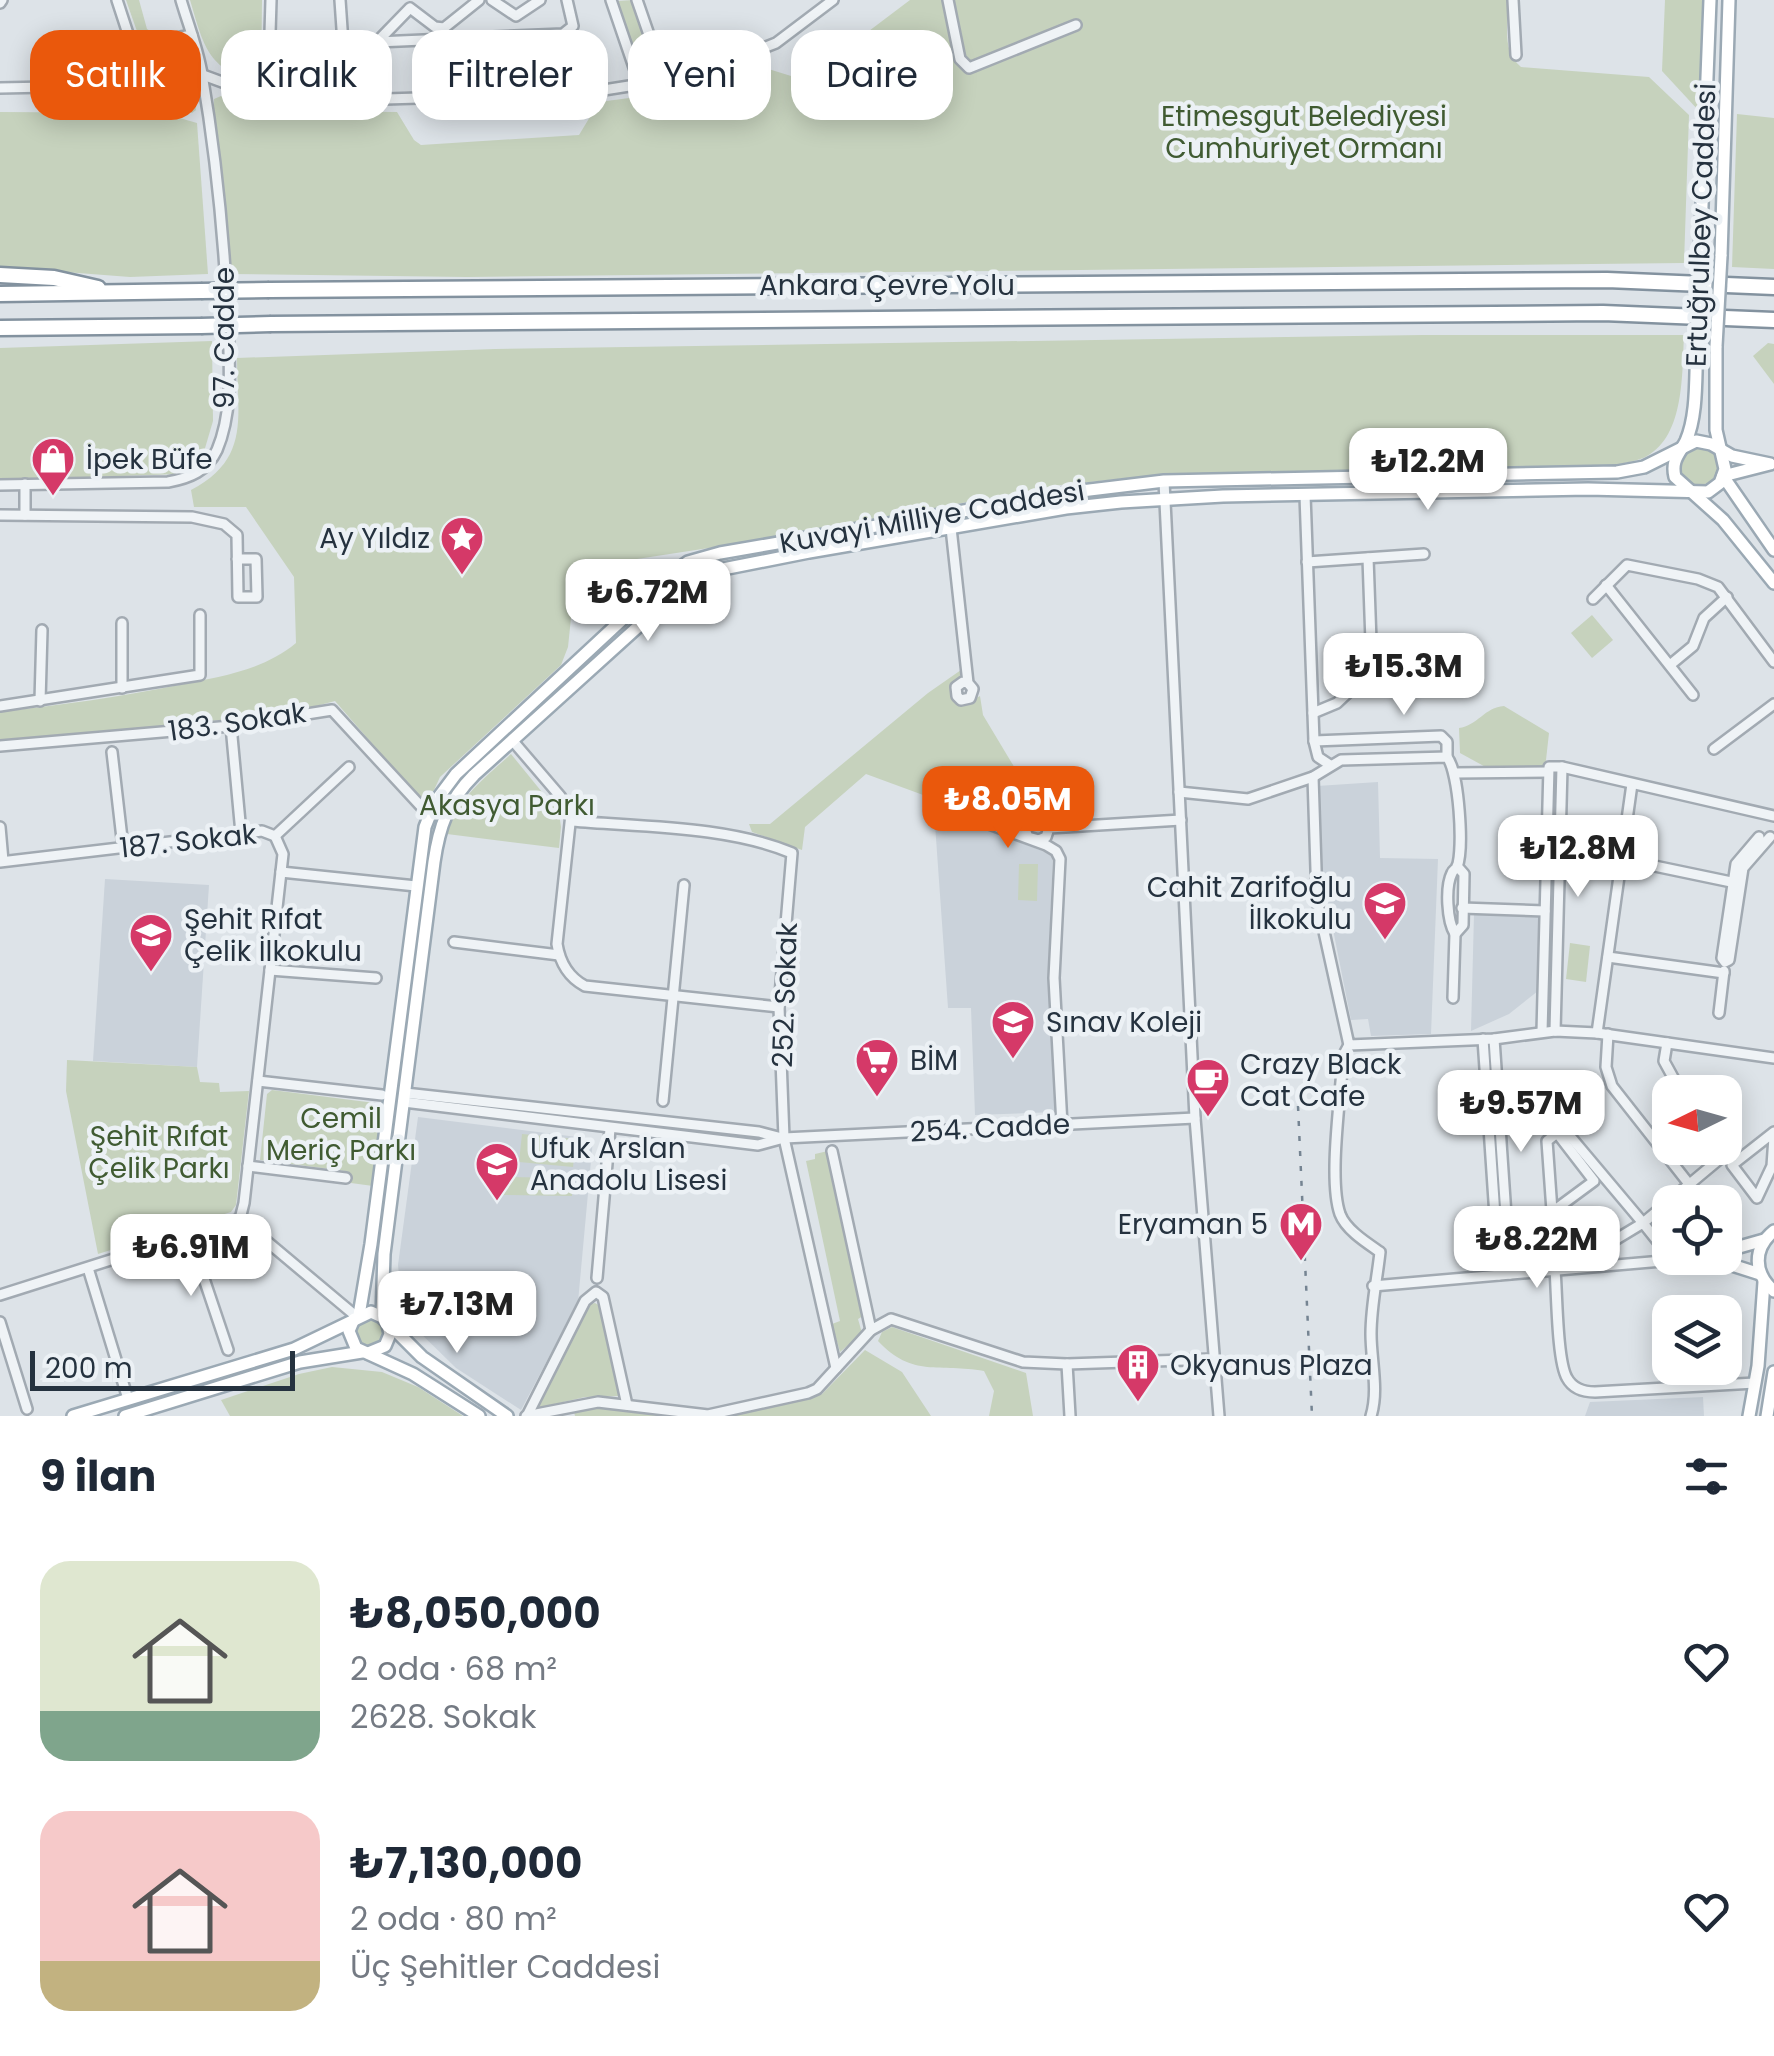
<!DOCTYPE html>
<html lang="tr">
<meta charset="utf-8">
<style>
:root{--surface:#fff;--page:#f6f6f7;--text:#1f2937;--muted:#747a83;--accent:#ea580c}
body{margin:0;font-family:Poppins,sans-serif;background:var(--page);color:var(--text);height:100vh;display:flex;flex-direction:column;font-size:38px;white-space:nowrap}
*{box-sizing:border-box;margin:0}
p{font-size:32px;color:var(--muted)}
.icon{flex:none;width:55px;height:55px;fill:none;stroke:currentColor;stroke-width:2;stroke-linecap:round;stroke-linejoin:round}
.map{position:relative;height:1416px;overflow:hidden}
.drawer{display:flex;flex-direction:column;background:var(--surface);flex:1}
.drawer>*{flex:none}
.banner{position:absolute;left:30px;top:30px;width:1000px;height:90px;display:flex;gap:20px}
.needle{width:65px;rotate:265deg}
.controls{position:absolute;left:1652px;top:1075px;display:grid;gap:20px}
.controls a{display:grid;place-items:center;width:90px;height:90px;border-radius:20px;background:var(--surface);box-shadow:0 5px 25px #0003;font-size:50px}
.scale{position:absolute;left:30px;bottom:25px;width:265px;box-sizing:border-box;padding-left:10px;border:5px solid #25323f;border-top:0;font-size:28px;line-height:35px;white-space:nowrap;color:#25323f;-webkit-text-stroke:8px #ecf1f5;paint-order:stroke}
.price{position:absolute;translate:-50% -85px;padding:0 22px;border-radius:20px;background:#fff;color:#222;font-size:32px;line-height:65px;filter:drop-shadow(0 2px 5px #0008)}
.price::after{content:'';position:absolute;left:50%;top:60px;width:30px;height:22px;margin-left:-15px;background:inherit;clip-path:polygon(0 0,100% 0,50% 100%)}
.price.active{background:var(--accent);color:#fff}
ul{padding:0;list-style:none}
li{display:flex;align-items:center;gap:30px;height:250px;padding:0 40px}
li span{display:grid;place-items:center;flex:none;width:280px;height:200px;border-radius:30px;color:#555}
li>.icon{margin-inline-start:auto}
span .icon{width:120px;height:120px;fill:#fffc;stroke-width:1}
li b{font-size:42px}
h2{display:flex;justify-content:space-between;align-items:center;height:120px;padding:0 40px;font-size:42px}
.chip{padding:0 35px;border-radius:30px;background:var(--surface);box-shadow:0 5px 25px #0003;font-size:35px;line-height:90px}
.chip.active{background:var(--accent);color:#fff}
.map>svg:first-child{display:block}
</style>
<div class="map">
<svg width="1774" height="1416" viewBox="0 0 1774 1416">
<rect width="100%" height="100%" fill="#dde3e8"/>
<g fill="#cad2da">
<polygon points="1378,782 1380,858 1438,859 1431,1034 1371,1036 1368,1019 1351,1020 1320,864 1317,786"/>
<polygon points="934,810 1053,855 1048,972 1056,1112 975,1115 971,1008 948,1008"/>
<polygon points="105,879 209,885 197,1067 93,1061"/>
<polygon points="1474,914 1539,916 1538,991 1509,1014 1471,1031"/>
<polygon points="418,1117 593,1139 578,1302 521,1410 456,1368 410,1323 401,1296 398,1265"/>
<polygon points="1703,1397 1704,1416 1585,1416 1590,1402"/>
</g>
<g fill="#c6d2bd">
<polygon points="126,0 139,0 147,29 153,33 139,37"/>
<path d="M190,0H262L261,80L256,84C207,67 204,47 190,0Z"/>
<polygon points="633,0 657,66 643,68 638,62 618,1"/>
<path d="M910,0H1509C1508,23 1501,51 1521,67L1649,77L1689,115L1684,263L467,277L228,274L214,114V99L221,96L277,111L397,112L414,140L421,145L579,135L599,102L682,91L756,65L804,80Z"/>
<polygon points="1665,0 1703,0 1699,111 1662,71"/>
<path d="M178,49C194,65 193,89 196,110L192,113L167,104L150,51Z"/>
<polygon points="332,64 333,89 284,91 283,66"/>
<polygon points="0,112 162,113 197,123 208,274 130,277 0,267"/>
<polygon points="1737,114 1774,118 1774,269 1732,267"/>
<path d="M1422,335H1684C1682,372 1685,435 1647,456C1639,461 1626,462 1616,465L1165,474L1061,485L748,542L637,559L571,618L568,647L561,665L440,777L429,801H422L335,701L290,713L0,742V712C60,705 120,697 179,685C221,676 262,671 296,643L294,577L246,507H194L191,490C251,458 237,417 237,358L495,349Z"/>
<polygon points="212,341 213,421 203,455 180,474 0,480 0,348"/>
<polygon points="1768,343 1774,344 1774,384 1753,356"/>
<circle cx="1699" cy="466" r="19"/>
<polygon points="1592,615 1613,640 1592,658 1571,633"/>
<polygon points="961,670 962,674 952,685 966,703 980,696 983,715 1043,815 1024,821 983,817 866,774 805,827 802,850 752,832 749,824 770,824 928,693"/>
<path d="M1504,706L1549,733L1545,769L1491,770L1460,753L1459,728C1477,726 1485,707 1504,706Z"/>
<path d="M511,754L559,813L561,827L559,848L447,834C457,798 485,778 511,754Z"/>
<polygon points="1019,864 1038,864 1037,901 1018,900"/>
<polygon points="1570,943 1590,946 1586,982 1566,979"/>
<polygon points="67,1060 197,1067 200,1082 219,1083 220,1092 249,1091 236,1205 231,1212 98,1254 66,1091"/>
<polygon points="272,1090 383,1104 373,1186 351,1183 345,1171 260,1160 267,1094"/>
<polygon points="522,1134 576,1139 573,1167 519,1162"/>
<polygon points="828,1151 863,1316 858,1319 862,1333 840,1352 832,1324 840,1321 806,1161 815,1159 815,1154"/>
<polygon points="504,1177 572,1178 572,1196 503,1195"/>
<polygon points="595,1303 602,1307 622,1391 620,1396 585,1397 537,1408 586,1305"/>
<circle cx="369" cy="1332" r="13"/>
<path d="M892,1327L1026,1373L1033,1416H989L994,1391L984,1371C940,1363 912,1378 878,1341L882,1332Z"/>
<polygon points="865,1350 902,1372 931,1416 733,1416 822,1394"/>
<polygon points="332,1367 382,1372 418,1387 463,1416 230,1416 221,1400 299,1374"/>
<polygon points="611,1405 676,1416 575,1416 573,1408"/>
</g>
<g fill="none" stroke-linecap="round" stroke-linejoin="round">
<defs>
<g id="minor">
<polyline points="117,0 132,46"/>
<polyline points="340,0 347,101"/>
<polyline points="492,0 516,16 540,0"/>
<polyline points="611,0 640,85"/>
<polyline points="637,0 665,81"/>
<polyline points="948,0 960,59 969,68 1076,25"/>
<polyline points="1513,0 1516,55"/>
<polyline points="0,3 2,0"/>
<polyline points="377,42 563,34 573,26 567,0"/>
<polyline points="344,63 377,42 410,8 435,27 444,28 479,0"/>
<polyline points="203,75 268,99 286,102 585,93 692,76 776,43 833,0"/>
<polyline points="0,88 95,86 108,79 132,46 192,35"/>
<polyline points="268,99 271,0"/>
<polyline points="1164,481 1195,1118 1219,1416"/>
<polyline points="25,484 25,515"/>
<path d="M0,485L168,482C190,478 207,471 217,450C234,410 229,361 228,320C224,238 216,155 202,74C198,49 188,24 181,0"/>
<polyline points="1305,495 1314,741 1318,757 1330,765"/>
<polyline points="0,515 192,517 224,524 237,535 238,597 257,597 256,559 237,559"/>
<polyline points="951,528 968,683 973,689 970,698 961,700 957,696 956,687 963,682 968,683"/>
<polyline points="1307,562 1424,554"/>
<polyline points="1606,585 1693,695"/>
<polyline points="1593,599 1627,565 1698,579 1718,587 1774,662"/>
<polyline points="1670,665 1693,646 1704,618 1727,597"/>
<polyline points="122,688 122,623"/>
<polyline points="40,701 42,630"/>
<polyline points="0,706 200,675 200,615"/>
<polyline points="1313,713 1337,703 1372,670 1368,558"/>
<polyline points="231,726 241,833"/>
<path d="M512,740L560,796L571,814L557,944C560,963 568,977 585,986L779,1007"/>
<polyline points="1314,741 1441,736 1447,742 1447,757"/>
<polyline points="0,746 231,726 332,710 429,815"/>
<polyline points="1714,749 1774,704"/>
<polyline points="112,752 123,847"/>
<polyline points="1455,773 1548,772"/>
<polyline points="1313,777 1317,900 1349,1045 1494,1039 1555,1031 1597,1033 1774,1058"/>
<path d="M1179,792L1248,799L1313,777L1341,760L1447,757C1459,772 1464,849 1457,867C1456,869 1453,870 1452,873C1445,887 1447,921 1455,934L1463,925L1464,874L1457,866"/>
<polyline points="978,820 1046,845 1056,851 1060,859 1054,978 1062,1125"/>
<path d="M572,821C641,827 728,826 792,853L779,1007L784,1138L836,1368"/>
<polyline points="0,827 3,861"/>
<polyline points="1049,828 1046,837 1039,840 1028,837 1025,829 1028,822 1038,817 1045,820 1049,828 1181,820"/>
<polyline points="1759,837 1736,864 1722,958 1725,962 1729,960 1743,868 1770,837"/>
<polyline points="1621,859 1736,883"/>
<polyline points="0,862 262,831 275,836 349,767"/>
<polyline points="281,872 416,886"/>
<polyline points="1462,908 1545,911"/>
<polyline points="454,942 559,955"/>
<polyline points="1608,957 1724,973"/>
<polyline points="270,970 376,978"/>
<polyline points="1453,998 1455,934"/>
<polyline points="1719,1013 1724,971"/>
<polyline points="1555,1031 1562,767"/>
<polyline points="1542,1032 1549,767 1562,767 1774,816"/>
<polyline points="1597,1033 1632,784"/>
<polyline points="1608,1034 1606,1067 1612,1086 1689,1184"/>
<polyline points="1483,1039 1499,1275"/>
<polyline points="1494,1039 1510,1274"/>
<polyline points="1667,1043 1664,1061 1681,1092"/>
<path d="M1349,1045L1343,1056C1341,1096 1328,1179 1340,1214C1346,1230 1367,1243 1380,1252C1377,1280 1371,1306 1371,1334C1371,1361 1379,1390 1371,1416"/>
<polyline points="258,1081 382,1095"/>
<polyline points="405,1093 759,1132 782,1138"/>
<polyline points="663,1101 684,885"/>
<polyline points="404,1102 758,1145 784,1138 1195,1118"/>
<polyline points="1489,1121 1553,1116 1643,1223 1728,1152"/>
<polyline points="1774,1132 1732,1165 1757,1198 1772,1166 1774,1137"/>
<polyline points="832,1151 871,1330"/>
<polyline points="248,1166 346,1178"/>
<polyline points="1552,1212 1594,1181 1557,1133 1547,1141 1555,1253 1600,1249 1643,1223 1670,1257"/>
<polyline points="240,1219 357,1317"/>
<polyline points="190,1237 228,1350"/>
<polyline points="88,1268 128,1399"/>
<path d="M1555,1270C1557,1293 1557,1361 1567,1378C1573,1389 1583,1392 1595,1392L1755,1383"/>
<polyline points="597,1278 610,1129"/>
<polyline points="1373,1286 1697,1258"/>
<polyline points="0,1295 240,1219 244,1203 283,854 275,836"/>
<polyline points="0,1322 27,1409"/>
<polyline points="1067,1364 1070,1416"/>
<polyline points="526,1416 598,1402 708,1415 808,1393 817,1389 871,1330 891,1319 1023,1362 1067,1364 1214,1359"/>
<polyline points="527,1416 585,1301 596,1292 603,1297 627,1405"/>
</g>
<g id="major">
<polyline points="1721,256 1729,0"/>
<polyline points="1700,257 1710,0"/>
<path d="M1697,345C1695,374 1698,414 1686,441C1679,455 1671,460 1675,477L1723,520L1774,583"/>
<polyline points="1723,476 1774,550"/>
<path d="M1774,1231C1753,1248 1753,1273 1774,1291"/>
<polyline points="1725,1251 1764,1240"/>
<polyline points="1710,1258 1760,1274"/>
<polyline points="359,1315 371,1244 425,827 435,802 456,774 669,576 688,562 720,553 1073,492 1164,481 1617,472 1644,467 1696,441 1711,444 1732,456 1770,464 1723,476"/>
<path d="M382,1317L384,1254L434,862C439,827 448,801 474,775L683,586L718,570L809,552L1066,508L1121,502L1223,496L1588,489L1708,492L1720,483L1725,469L1716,430V346"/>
<polyline points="354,1319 349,1331 356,1348 413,1374 479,1416"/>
<polyline points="368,1353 385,1346 390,1334 388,1325"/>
<polyline points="73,1416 294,1349 371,1312 382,1317 422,1357 507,1416"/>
<polyline points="125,1416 300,1362 362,1352"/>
<polyline points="1749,1416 1758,1366 1764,1282"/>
<polyline points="1767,1416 1774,1372"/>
</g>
<g id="highway">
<polyline points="0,275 54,278 98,288"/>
<polyline points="269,290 1607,280 1774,287"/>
<polyline points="0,294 201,291"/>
<polyline points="271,324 1603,313 1774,320"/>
<polyline points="0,328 201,326"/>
</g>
</defs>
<use href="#minor" stroke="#a2aab2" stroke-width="14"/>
<use href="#major" stroke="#9ba9b4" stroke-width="16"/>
<use href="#highway" stroke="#83929f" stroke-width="19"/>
<use href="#minor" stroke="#eff3f6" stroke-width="9"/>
<use href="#major" stroke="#fff" stroke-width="11"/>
<use href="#highway" stroke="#fff" stroke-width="14"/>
<polyline stroke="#758492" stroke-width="2.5" stroke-dasharray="5 10" stroke-linecap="butt" points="1298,1106 1312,1416"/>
<defs>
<g id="major-bridge">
<polyline points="1697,345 1700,257"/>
<polyline points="1716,346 1721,256"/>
</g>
<g id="highway-bridge">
<polyline points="201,291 269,290"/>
<polyline points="201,326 271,324"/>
</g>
</defs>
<use href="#major-bridge" stroke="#9ba9b4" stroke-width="16" stroke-linecap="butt"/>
<use href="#highway-bridge" stroke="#83929f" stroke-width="19" stroke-linecap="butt"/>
<use href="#major-bridge" stroke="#fff" stroke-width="11"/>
<use href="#highway-bridge" stroke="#fff" stroke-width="14"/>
</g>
<defs>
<symbol id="shop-pin" viewBox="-11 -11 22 30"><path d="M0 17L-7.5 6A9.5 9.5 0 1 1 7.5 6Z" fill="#d53968" stroke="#ecf1f5"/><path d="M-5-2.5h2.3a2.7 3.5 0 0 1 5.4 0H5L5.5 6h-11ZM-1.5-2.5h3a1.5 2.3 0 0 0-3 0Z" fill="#fff"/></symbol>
<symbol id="sight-pin" viewBox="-11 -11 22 30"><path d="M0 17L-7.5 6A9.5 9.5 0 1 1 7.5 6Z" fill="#d53968" stroke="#ecf1f5"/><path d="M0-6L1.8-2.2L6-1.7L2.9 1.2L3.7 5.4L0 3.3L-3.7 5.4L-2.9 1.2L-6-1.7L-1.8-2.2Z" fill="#fff"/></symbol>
<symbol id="school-pin" viewBox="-11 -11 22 30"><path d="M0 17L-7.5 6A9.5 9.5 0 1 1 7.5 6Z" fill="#d53968" stroke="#ecf1f5"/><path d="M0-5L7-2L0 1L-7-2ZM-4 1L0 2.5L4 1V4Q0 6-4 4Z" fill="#fff"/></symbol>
<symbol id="supermarket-pin" viewBox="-11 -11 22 30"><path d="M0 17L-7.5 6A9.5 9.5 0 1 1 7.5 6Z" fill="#d53968" stroke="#ecf1f5"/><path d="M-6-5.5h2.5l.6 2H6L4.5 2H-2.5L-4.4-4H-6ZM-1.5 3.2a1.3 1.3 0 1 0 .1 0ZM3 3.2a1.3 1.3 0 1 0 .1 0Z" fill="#fff"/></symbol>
<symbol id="cafe-pin" viewBox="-11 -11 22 30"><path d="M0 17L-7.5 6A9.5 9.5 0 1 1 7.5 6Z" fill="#d53968" stroke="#ecf1f5"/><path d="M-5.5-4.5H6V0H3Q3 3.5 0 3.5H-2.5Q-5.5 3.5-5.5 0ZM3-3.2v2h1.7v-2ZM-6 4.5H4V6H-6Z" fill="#fff"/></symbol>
<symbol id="metro-pin" viewBox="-11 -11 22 30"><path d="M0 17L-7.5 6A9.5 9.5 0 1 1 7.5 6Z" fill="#d53968" stroke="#ecf1f5"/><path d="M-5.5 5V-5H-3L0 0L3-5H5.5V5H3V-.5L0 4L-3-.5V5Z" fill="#fff"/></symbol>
<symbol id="building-pin" viewBox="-11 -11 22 30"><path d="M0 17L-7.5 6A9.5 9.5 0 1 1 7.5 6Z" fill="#d53968" stroke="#ecf1f5"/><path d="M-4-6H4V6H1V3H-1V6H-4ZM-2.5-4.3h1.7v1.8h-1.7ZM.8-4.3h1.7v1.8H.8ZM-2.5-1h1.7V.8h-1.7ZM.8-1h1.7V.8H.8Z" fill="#fff"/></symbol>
</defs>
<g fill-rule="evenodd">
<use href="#shop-pin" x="28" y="434" width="50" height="68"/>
<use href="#sight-pin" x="437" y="513" width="50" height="68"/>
<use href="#school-pin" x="1360" y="878" width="50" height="68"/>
<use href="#school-pin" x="126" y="910" width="50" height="68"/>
<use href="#school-pin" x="988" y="997" width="50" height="68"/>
<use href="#supermarket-pin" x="852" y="1035" width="50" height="68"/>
<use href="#cafe-pin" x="1183" y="1055" width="50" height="68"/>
<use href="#school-pin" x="472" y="1139" width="50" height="68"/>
<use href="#metro-pin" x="1276" y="1199" width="50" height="68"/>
<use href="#building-pin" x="1113" y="1340" width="50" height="68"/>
</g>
<g text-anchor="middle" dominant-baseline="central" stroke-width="9" stroke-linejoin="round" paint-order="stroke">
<g font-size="28" fill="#405b32" stroke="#ecf1f5">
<text x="1304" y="116">Etimesgut Belediyesi<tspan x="1304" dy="32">Cumhuriyet Ormanı</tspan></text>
<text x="507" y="805">Akasya Parkı</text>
<text x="341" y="1118">Cemil<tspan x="341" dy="32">Meriç Parkı</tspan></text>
<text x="159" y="1136">Şehit Rıfat<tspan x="159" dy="32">Çelik Parkı</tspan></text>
</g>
<g font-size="28" fill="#25323f" stroke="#ecf1f5">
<text transform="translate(1701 225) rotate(-88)">Ertuğrulbey Caddesi</text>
<text x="887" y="285">Ankara Çevre Yolu</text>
<text transform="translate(224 338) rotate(-90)">97. Cadde</text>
<text transform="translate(932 517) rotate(-10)">Kuvayi Milliye Caddesi</text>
<text transform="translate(237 722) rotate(-8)">183. Sokak</text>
<text transform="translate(188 841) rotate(-6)">187. Sokak</text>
<text transform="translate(785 995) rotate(-88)">252. Sokak</text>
<text transform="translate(990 1128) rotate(-3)">254. Cadde</text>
</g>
<g font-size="28" fill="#25323f" stroke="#ecf1f5" text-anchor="start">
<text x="86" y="459">İpek Büfe</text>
<text x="430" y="538" text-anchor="end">Ay Yıldız</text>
<text x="1352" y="887" text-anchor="end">Cahit Zarifoğlu<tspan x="1352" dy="32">İlkokulu</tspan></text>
<text x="184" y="919">Şehit Rıfat<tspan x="184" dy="32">Çelik İlkokulu</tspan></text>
<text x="1046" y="1022">Sınav Koleji</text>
<text x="910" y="1060">BİM</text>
<text x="1240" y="1064">Crazy Black<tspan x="1240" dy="32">Cat Cafe</tspan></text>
<text x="530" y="1148">Ufuk Arslan<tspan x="530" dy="32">Anadolu Lisesi</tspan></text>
<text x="1268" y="1224" text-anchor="end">Eryaman 5</text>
<text x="1170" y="1365">Okyanus Plaza</text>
</g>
</g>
</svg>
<div class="controls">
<a><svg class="needle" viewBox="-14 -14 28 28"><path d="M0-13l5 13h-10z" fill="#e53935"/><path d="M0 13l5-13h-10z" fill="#747a83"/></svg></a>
<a><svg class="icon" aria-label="locate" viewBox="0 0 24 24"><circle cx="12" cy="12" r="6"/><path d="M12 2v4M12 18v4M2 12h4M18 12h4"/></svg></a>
<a><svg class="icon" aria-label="layers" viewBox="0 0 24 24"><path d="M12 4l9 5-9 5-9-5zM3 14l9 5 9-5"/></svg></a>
</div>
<div class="scale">200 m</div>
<b class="price" style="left:1428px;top:513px">₺12.2M</b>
<b class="price" style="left:648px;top:644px">₺6.72M</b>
<b class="price" style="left:1404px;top:718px">₺15.3M</b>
<b class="price active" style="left:1008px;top:851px">₺8.05M</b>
<b class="price" style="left:1578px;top:900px">₺12.8M</b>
<b class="price" style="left:1521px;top:1155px">₺9.57M</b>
<b class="price" style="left:1537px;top:1291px">₺8.22M</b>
<b class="price" style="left:191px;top:1299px">₺6.91M</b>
<b class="price" style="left:457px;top:1356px">₺7.13M</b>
<div class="banner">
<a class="chip active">Satılık</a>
<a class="chip">Kiralık</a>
<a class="chip">Filtreler</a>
<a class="chip">Yeni</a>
<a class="chip">Daire</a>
</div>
</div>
<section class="drawer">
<h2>9 ilan<svg class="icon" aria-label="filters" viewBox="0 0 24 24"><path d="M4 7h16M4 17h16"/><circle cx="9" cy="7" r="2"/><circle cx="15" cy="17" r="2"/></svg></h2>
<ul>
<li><span style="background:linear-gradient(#dfe7d0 75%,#7fa58c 0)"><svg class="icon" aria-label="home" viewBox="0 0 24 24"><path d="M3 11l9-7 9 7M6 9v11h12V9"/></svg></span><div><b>₺8,050,000</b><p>2 oda · 68 m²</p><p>2628. Sokak</p></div><svg class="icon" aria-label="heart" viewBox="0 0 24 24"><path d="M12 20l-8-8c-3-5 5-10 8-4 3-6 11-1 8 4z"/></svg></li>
<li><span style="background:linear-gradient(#f6c9c9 75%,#c2b280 0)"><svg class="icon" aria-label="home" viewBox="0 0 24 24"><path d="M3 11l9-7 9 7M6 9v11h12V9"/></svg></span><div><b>₺7,130,000</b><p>2 oda · 80 m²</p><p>Üç Şehitler Caddesi</p></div><svg class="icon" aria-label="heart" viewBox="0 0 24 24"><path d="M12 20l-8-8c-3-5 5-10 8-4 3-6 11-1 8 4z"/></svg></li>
</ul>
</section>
